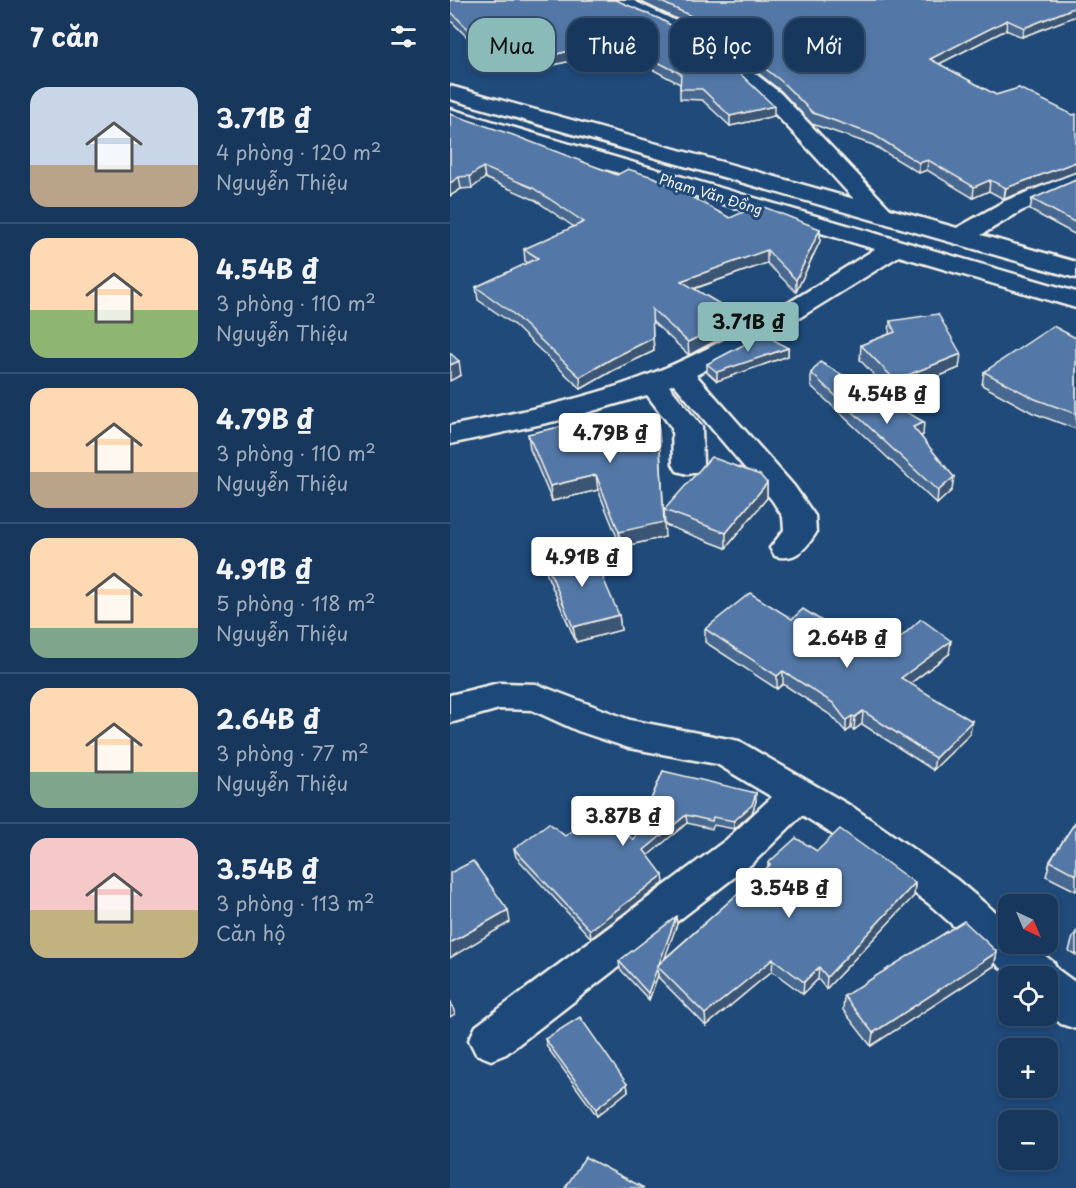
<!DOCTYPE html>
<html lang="vi">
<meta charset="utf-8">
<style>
:root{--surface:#17385c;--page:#244365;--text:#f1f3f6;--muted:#9eacbb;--line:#365272;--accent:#8bbbb9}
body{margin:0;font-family:"Playpen Sans",sans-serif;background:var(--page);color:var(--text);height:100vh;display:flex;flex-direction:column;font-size:22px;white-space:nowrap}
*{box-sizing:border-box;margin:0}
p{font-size:20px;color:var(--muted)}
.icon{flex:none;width:33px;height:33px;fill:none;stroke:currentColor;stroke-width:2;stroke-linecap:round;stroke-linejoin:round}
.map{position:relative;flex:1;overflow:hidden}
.sheet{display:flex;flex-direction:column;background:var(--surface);width:450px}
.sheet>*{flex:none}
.hud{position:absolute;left:18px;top:18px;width:518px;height:54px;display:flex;gap:12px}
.needle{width:39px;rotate:136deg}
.fabs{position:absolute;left:548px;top:894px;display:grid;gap:12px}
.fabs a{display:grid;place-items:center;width:60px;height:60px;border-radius:12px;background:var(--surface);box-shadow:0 3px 9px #0003,0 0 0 2px var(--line);font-size:30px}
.price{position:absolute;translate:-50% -51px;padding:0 14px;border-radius:6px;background:#fff;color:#222;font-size:20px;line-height:39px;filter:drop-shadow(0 2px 3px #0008)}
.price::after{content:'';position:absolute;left:50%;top:36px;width:18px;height:14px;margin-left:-9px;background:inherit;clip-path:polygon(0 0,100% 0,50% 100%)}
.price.selected{background:var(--accent);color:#111}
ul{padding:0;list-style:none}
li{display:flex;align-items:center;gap:18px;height:150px;padding:0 30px}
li+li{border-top:2px solid var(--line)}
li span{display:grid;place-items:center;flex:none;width:168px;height:120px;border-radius:18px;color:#555}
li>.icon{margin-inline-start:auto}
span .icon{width:72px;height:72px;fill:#fffc;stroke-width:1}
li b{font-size:26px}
h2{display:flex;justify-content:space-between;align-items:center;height:72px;padding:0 30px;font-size:26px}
.chip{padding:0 21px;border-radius:18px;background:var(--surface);box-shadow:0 3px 9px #0003,0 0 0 2px var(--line);font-size:21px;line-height:54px}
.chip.selected{background:var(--accent);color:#111}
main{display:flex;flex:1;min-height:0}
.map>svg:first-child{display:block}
</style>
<main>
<section class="sheet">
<h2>7 căn<svg class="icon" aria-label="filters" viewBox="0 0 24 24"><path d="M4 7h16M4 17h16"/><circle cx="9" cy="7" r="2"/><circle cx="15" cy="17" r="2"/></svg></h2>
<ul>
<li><span style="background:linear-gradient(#c9d6e8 65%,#b9a48a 0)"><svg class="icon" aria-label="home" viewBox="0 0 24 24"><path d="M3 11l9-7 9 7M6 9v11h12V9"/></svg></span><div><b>3.71B ₫</b><p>4 phòng · 120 m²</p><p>Nguyễn Thiệu</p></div></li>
<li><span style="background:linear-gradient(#ffd9b3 60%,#8fb573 0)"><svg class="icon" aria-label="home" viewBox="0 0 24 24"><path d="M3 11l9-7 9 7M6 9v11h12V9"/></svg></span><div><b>4.54B ₫</b><p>3 phòng · 110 m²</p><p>Nguyễn Thiệu</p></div></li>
<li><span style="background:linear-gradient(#ffd9b3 70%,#b9a48a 0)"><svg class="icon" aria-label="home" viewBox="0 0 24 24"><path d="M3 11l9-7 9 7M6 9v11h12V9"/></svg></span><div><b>4.79B ₫</b><p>3 phòng · 110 m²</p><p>Nguyễn Thiệu</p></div></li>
<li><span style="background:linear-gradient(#ffd9b3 75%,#7fa58c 0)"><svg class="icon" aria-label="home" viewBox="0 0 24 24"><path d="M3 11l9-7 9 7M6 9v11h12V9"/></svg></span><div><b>4.91B ₫</b><p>5 phòng · 118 m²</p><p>Nguyễn Thiệu</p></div></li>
<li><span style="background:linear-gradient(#ffd9b3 70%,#7fa58c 0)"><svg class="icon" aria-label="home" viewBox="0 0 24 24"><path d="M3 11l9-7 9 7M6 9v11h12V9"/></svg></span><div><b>2.64B ₫</b><p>3 phòng · 77 m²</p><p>Nguyễn Thiệu</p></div></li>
<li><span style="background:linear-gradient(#f6c9c9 60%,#c2b280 0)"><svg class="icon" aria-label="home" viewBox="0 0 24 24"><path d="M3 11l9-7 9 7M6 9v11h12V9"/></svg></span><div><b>3.54B ₫</b><p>3 phòng · 113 m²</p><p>Căn hộ</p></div></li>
</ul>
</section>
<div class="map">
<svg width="626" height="1188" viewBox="0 0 626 1188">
<rect width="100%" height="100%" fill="#1f4a7a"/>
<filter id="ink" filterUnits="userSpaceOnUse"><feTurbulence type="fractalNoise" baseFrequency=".0167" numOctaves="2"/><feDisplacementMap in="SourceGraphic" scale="12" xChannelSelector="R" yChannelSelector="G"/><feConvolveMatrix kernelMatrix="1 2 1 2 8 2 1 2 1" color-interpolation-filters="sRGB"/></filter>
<g filter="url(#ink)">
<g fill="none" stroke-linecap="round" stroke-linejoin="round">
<defs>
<g id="minor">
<path d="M156,0H182L257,36L330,93L440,209L507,228L555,201L626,173V188L571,211L531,235L626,262V278L0,99V86L404,199C354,145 305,85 242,44C216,27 187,16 159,4Z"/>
<path d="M0,109L626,292V308L449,256L320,336L246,375L344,486L365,516L366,533C355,550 345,561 325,556L320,548L334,530L333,517L322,500L224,384L219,386L252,427L253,464L249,471L238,474L227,471L223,464L222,428L197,395L115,419L0,444V426C64,413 129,401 190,378C273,347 350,296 425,249L0,123Z"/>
<polygon points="49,683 86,684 180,720 289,741 404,808 506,879 558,923 558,944 581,944 604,963 607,969 626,983 626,1029 611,1024 597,1011 597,976 560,976 478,903 376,830 352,815 304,862 56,1054 41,1060 26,1054 19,1040 26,1026 276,840 322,797 267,764 179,748 128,731 82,710 49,709 0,723 0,695"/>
</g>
</defs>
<use href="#minor" stroke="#f4f1e8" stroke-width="5"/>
<use href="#minor" fill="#1f4a7a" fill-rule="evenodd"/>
</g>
<g fill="#476790" stroke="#f4f1e8" stroke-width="1.5">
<polygon points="0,0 166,0 324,116 280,126 252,100 230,99 230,84 166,50 83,70 66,59 44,64 0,20"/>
<polygon points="187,0 626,0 626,16 572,37 556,30 489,64 546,95 569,88 554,199 539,191 523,198 477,170 469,173 423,145 362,124 331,91 258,34"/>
<polygon points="0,114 280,218 370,229 370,241 346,292 317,263 244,289 290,316 290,328 239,355 202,321 204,351 164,370 131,389 63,324 28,300 26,287 78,263 75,261 74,249 124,227 85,200 35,178 22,188 11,189 0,196"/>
<polygon points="626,180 626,235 580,210 582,199"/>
<polygon points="440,321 509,368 443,395 410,360 411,345 439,334"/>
<polygon points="626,338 626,429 583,413 532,385 534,372"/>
<polygon points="338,348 338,356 267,381 257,372 257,364"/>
<polygon points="361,373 473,435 471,436 502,490 487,504 361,386"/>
<polygon points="154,417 215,537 171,547 148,490 102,501 80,449 78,434"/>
<polygon points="317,483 317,498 276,548 215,525 214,510"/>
<polygon points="95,560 169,615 171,630 126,642 97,575"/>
<polygon points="342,619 429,657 499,654 460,684 520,734 483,770 412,724 404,730 401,728 396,732 382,716 333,684 327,689 255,642 255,629"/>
<polygon points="213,771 306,801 302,813 284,829 264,825 262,829 237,823 198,855 214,883 141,938 66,857 64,849 115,836 184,840"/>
<polygon points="626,821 626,891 596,876 600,861"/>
<polygon points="367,851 465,883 464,896 376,989 368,979 353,994 322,971 256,1026 209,978 208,975 199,1000 170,969 169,961 226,917 227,924 214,959 318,867 318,863"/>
<polygon points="626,932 626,955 619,951 623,937"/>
<polygon points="547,952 544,966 421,1046 393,1010 394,996"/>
<polygon points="95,1039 177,1084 178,1091 147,1116 97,1047"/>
</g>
<g fill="#3a5475" stroke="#f4f1e8" stroke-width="1.5">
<polygon points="626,7 626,16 572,37 574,28"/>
<polygon points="557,20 556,30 479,69 480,59"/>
<polygon points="165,40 166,50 83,70 82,60"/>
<polygon points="65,49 66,59 44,64 43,54"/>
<polygon points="324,106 324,116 280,126 280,116"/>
<polygon points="478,160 477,170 469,173 469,163"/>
<polygon points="626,162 626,172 554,199 556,188"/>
<polygon points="33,167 35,178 22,188 20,176"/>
<polygon points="9,177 11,189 0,196 0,183"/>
<polygon points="540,180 539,191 523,198 524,187"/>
<polygon points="370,229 370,241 346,292 346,280"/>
<polygon points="317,250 317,263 231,293 231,281"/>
<polygon points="290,316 290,328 239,355 238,342"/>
<polygon points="203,338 204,351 164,370 131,389 130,377 163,358"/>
<polygon points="338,348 338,356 267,381 267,372"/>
<polygon points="511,354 509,368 443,395 445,380"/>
<polygon points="9,361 11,375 0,381 0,365"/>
<polygon points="474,422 473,435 462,440 463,427"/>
<polygon points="209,429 215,537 171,547 169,532"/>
<polygon points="146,475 148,490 102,501 100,486"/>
<polygon points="504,477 502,490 487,504 488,491"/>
<polygon points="317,483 317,498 276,548 276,533"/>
<polygon points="169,615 171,630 126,642 123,627"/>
<polygon points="501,641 499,654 450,691 451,678"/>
<polygon points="333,671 333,684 327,689 327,676"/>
<polygon points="413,711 412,724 404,730 405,717"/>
<polygon points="402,716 401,728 396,732 396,720"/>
<polygon points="522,721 520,734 483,770 485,758"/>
<polygon points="306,793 306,801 302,813 284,829 284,821"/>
<polygon points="236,815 237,823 195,858 194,850"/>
<polygon points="213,875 214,883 141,938 140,930"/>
<polygon points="465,883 464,896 376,989 377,977"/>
<polygon points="58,910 60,922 0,958 0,943"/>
<polygon points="226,917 227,924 211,969 208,966"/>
<polygon points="547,952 544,966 421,1046 423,1033"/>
<polygon points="323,959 322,971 256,1026 255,1014"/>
<polygon points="369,967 368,979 353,994 354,982"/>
<polygon points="207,968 208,975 199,1000 198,993"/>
<polygon points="1,1002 5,1014 0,1017 0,1003"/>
<polygon points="177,1084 178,1091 147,1116 146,1109"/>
</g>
<g fill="#5378a7" stroke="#f4f1e8" stroke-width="1.5">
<polygon points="0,0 166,0 210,19 240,36 285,69 324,106 280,116 252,89 230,89 231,74 165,40 82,60 65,49 43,54 0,11"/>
<polygon points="207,0 626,0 626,7 574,28 557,20 480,59 546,95 569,88 623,115 626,114 626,162 556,188 540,180 524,187 478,160 469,163 424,135 363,113 331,81 258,24"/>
<polygon points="0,114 63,135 167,175 178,169 206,178 280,218 309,205 370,229 346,280 317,250 231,281 290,316 238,342 202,309 203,338 163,358 130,377 61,312 26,287 88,258 74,249 134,222 83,188 33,167 20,176 9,177 0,183"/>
<polygon points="626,180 626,223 582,199"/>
<polygon points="488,314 511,354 445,380 411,345 445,332 440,321"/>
<polygon points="603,326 626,338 626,414 585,399 534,372"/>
<polygon points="314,334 338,348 267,372 257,364"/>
<polygon points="0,353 9,361 0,365"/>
<polygon points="370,362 474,422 463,427 504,477 488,491 361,373"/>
<polygon points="208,415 214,522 169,532 146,475 100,486 78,434 154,417"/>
<polygon points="261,457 310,475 317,483 276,533 214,510"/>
<polygon points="140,548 169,615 123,627 95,560"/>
<polygon points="300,593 342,619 353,609 429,657 471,619 501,641 451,678 522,721 485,758 413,711 405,717 402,716 396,720 383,703 333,671 327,676 255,629"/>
<polygon points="213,771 306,793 302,805 284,821 263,817 262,821 236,815 194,850 213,875 140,930 64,849 99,823 115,836 150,811 184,840"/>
<polygon points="626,821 626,875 600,861"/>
<polygon points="390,829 465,883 377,977 369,967 354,982 323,959 255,1014 207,966 320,865 318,863 346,838 367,851"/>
<polygon points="23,861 58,910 0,943 0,873"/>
<polygon points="226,917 209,964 207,966 208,966 198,993 169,961"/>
<polygon points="514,921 547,952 423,1033 394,996"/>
<polygon points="130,1017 177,1084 146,1109 95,1039"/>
<polygon points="135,1157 194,1188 115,1188"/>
</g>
</g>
<g text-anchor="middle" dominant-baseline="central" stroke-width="6" stroke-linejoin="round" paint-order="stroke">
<g font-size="14" fill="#f4f1e8" stroke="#1f4a7a">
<text transform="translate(261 194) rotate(17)">Phạm Văn Đồng</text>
</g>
</g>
</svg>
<div class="fabs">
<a><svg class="needle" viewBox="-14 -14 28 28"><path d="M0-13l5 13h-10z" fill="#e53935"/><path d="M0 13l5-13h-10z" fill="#9eacbb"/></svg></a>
<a><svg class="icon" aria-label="locate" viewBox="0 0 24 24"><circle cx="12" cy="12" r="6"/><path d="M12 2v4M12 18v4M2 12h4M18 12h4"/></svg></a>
<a>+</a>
<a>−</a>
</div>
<b class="price selected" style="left:298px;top:353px">3.71B ₫</b>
<b class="price" style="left:437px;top:425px">4.54B ₫</b>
<b class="price" style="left:160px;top:464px">4.79B ₫</b>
<b class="price" style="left:132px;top:588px">4.91B ₫</b>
<b class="price" style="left:397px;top:669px">2.64B ₫</b>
<b class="price" style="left:173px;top:847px">3.87B ₫</b>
<b class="price" style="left:339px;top:919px">3.54B ₫</b>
<div class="hud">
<a class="chip selected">Mua</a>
<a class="chip">Thuê</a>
<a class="chip">Bộ lọc</a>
<a class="chip">Mới</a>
</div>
</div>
</main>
